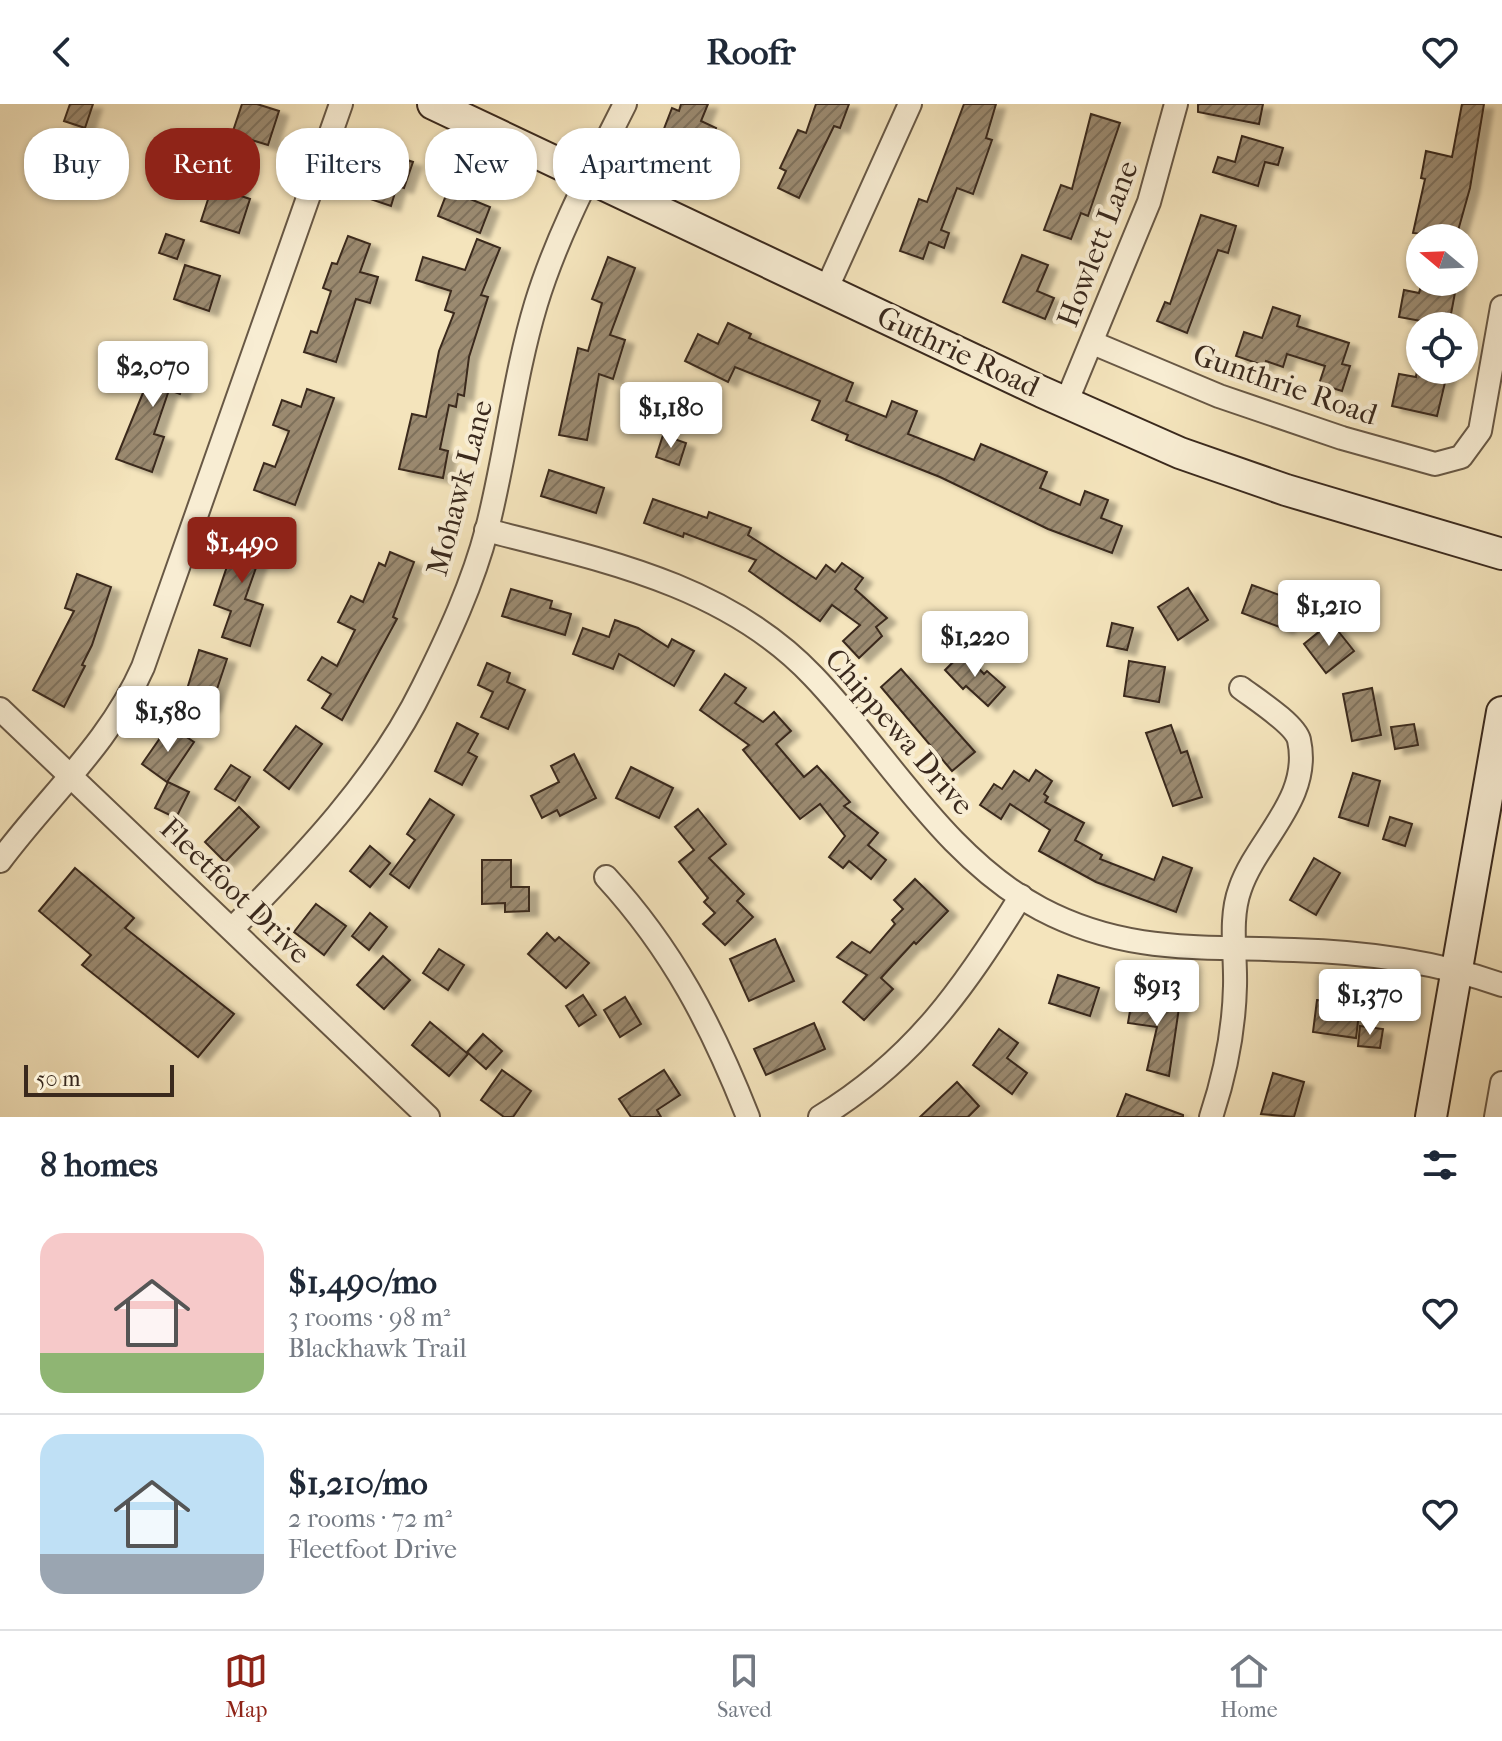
<!DOCTYPE html>
<meta charset="utf-8">
<style>
:root{--surface:#fff;--page:#f2f2f3;--text:#1f2937;--muted:#747a83;--line:#e0e1e3;--accent:#8f2418}
body{margin:0;font-family:"IM FELL French Canon",serif;background:var(--page);color:var(--text);height:100vh;display:flex;flex-direction:column;font-size:30px;white-space:nowrap}
*{box-sizing:border-box;margin:0}
p{font-size:26px;color:var(--muted)}
.icon{flex:none;width:44px;height:44px;fill:none;stroke:currentColor;stroke-width:2;stroke-linecap:round;stroke-linejoin:round}
.map{position:relative;height:1013px;overflow:hidden}
.sheet{display:flex;flex-direction:column;background:var(--surface);flex:1}
.sheet>*{flex:none}
.guide{position:absolute;left:24px;top:24px;width:800px;height:72px;display:flex;gap:16px}
.needle{width:52px;rotate:289deg}
.buttons{position:absolute;left:1406px;top:120px;display:grid;gap:16px}
.buttons a{display:grid;place-items:center;width:72px;height:72px;border-radius:50%;background:var(--surface);box-shadow:0 2px 6px #0004;font-size:40px}
.scale{position:absolute;left:24px;bottom:20px;width:150px;box-sizing:border-box;padding-left:8px;border:4px solid #3a291d;border-top:0;font-size:22px;line-height:28px;white-space:nowrap;color:#3a291d;-webkit-text-stroke:6px #f8edd3;paint-order:stroke}
.price{position:absolute;translate:-50% -68px;padding:0 18px;border-radius:8px;background:#fff;color:#222;font-size:26px;line-height:52px;filter:drop-shadow(0 2px 4px #0008)}
.price::after{content:'';position:absolute;left:50%;top:48px;width:24px;height:18px;margin-left:-12px;background:inherit;clip-path:polygon(0 0,100% 0,50% 100%)}
.price.selected{background:var(--accent);color:#fff}
ul{padding:0;list-style:none}
li{display:flex;align-items:center;gap:24px;height:200px;padding:0 40px}
li+li{border-top:2px solid var(--line)}
li span{display:grid;place-items:center;flex:none;width:224px;height:160px;border-radius:24px;color:#555}
li>.icon{margin-inline-start:auto}
span .icon{width:96px;height:96px;fill:#fffc;stroke-width:1}
li b{font-size:34px}
h2{display:flex;justify-content:space-between;align-items:center;height:96px;padding:0 40px;font-size:34px}
.chip{padding:0 28px;border-radius:32px;background:var(--surface);box-shadow:0 2px 6px #0004;font-size:28px;line-height:72px}
.chip.selected{background:var(--accent);color:#fff}
header{display:flex;justify-content:space-between;align-items:center;height:104px;padding:0 40px;background:var(--surface);font-size:36px;font-weight:700}
.dock{display:flex;justify-content:space-around;align-items:center;height:112px;border-top:2px solid var(--line);background:var(--surface);font-size:22px;color:var(--muted)}
.dock a{display:grid;justify-items:center;gap:4px}
.dock .selected{color:var(--accent)}
.map>svg:first-child{display:block}
</style>
<header><svg class="icon" aria-label="back" viewBox="0 0 24 24"><path d="M15 5l-7 7 7 7"/></svg>Roofr<svg class="icon" aria-label="heart" viewBox="0 0 24 24"><path d="M12 20l-8-8c-3-5 5-10 8-4 3-6 11-1 8 4z"/></svg></header>
<div class="map">
<svg width="1502" height="1013" viewBox="0 0 1502 1013">
<defs>
<pattern id="building-hatch" width="6" height="6" patternUnits="userSpaceOnUse" patternTransform="scale(2)"><rect width="6" height="6" fill="#9b8a70"/><path d="M-1 1l2-2M0 6l6-6M5 7l2-2" fill="none" stroke="#7f715b"/></pattern>
<filter id="shadow"><feDropShadow dx="9" dy="5" stdDeviation="2" flood-color="#0004"/></filter>
</defs>
<rect width="100%" height="100%" fill="#f4e4bc"/>
<filter id="stains"><feTurbulence type="fractalNoise" baseFrequency=".0025" numOctaves="4"/><feColorMatrix values="0 0 0 0 .2 0 0 0 0 .09 0 0 0 0 .02 0 0 0 .5 -.17"/></filter>
<radialGradient id="worn" r=".72"><stop offset=".6" stop-color="#630" stop-opacity="0"/><stop offset="1" stop-color="#630" stop-opacity=".3"/></radialGradient>
<g fill="url(#building-hatch)" stroke="#3a291d" stroke-width="2" filter="url(#shadow)">
<polygon points="70,0 93,0 85,24 64,17"/>
<polygon points="242,0 257,0 279,7 268,41 232,30"/>
<polygon points="681,0 708,0 701,17 716,24 707,48 662,30 672,4 679,7"/>
<polygon points="816,0 849,0 840,24 834,22 799,94 778,84 786,67 780,64 798,26 806,29"/>
<polygon points="964,0 996,0 986,34 992,36 973,90 957,84 941,126 949,129 944,144 929,138 923,155 900,147 919,95 927,98"/>
<polygon points="1198,0 1263,0 1259,20 1198,8"/>
<polygon points="1462,0 1484,0 1470,84 1456,134 1413,129 1425,75 1421,74 1426,47 1452,53"/>
<polygon points="1091,10 1120,19 1088,112 1081,109 1071,135 1044,126 1061,81 1072,85"/>
<polygon points="1242,32 1283,44 1278,61 1265,58 1258,82 1213,68 1218,53 1235,58"/>
<polygon points="374,45 413,58 404,84 397,82 391,102 370,95 377,76 365,73"/>
<polygon points="228,66 244,71 238,91 250,95 239,129 201,117 213,80 223,83"/>
<polygon points="448,86 490,103 480,129 438,112"/>
<polygon points="1201,111 1236,122 1228,149 1218,146 1187,229 1157,217 1165,198 1170,200"/>
<polygon points="166,130 184,136 177,155 159,149"/>
<polygon points="348,132 370,140 360,168 378,173 370,199 356,195 336,258 304,248 311,227 317,229 331,187 323,184 332,159 337,160"/>
<polygon points="477,135 500,144 481,191 488,193 469,253 464,292 458,290 456,303 449,301 440,345 448,347 443,374 399,365 412,310 426,313 439,247 454,209 445,206 451,187 416,176 423,153 465,166"/>
<polygon points="1022,151 1048,161 1037,187 1054,194 1045,215 1003,198"/>
<polygon points="608,153 635,164 610,231 625,236 613,275 599,270 587,336 559,331 578,244 588,247 602,199 592,195"/>
<polygon points="185,161 220,172 209,207 174,195"/>
<polygon points="1422,178 1457,178 1451,210 1446,209 1443,221 1399,213 1404,186 1419,189"/>
<polygon points="1273,203 1300,212 1297,222 1349,239 1342,260 1350,262 1342,287 1319,280 1325,262 1287,250 1283,263 1266,257 1265,262 1236,252 1244,228 1262,234"/>
<polygon points="728,219 751,230 749,234 853,279 846,297 886,313 892,297 917,307 908,330 974,356 981,340 1047,368 1040,384 1080,401 1085,387 1108,396 1101,414 1122,422 1112,449 1048,425 940,373 846,336 848,331 812,316 820,297 735,263 728,278 685,257 698,230 718,240"/>
<polygon points="155,243 191,254 180,290 169,286 154,330 164,333 152,368 116,355 147,279 144,278"/>
<polygon points="1417,266 1448,266 1437,312 1392,302 1399,270 1416,273"/>
<polygon points="307,285 334,294 295,401 254,386 264,359 275,363 289,327 273,321 282,296 301,303"/>
<polygon points="663,331 686,339 679,361 656,353"/>
<polygon points="549,366 604,384 596,409 541,392"/>
<polygon points="653,395 707,414 709,408 751,424 748,431 816,475 826,461 835,468 842,459 863,474 855,485 887,514 876,523 882,532 859,554 843,537 860,521 832,501 820,517 749,467 756,456 684,429 683,433 644,419"/>
<polygon points="242,418 269,427 245,495 263,501 250,542 222,533 231,507 214,501"/>
<polygon points="390,448 414,458 393,513 397,515 342,616 322,604 331,590 308,576 322,553 337,562 355,526 338,518 351,492 363,498 379,459 385,462"/>
<polygon points="77,470 111,483 92,541 82,561 85,562 64,603 33,586 74,507 65,504"/>
<polygon points="1252,481 1296,497 1285,525 1242,509"/>
<polygon points="1188,484 1208,516 1178,536 1158,503"/>
<polygon points="511,485 552,497 550,504 571,510 565,531 502,512"/>
<polygon points="615,516 638,524 668,543 672,535 694,547 674,582 619,550 613,565 573,550 583,524 609,533"/>
<polygon points="1331,518 1354,547 1326,569 1304,540"/>
<polygon points="1112,519 1133,524 1127,546 1107,542"/>
<polygon points="199,546 227,555 211,603 184,595"/>
<polygon points="963,548 984,570 987,567 1005,583 988,602 966,582 963,585 945,566"/>
<polygon points="1129,557 1165,563 1159,598 1124,592"/>
<polygon points="487,559 510,569 507,578 525,586 508,625 481,613 493,588 478,581"/>
<polygon points="901,565 975,648 952,667 881,583"/>
<polygon points="725,570 746,584 735,599 763,618 774,608 791,627 776,640 804,673 817,662 850,698 844,702 878,729 868,741 886,756 871,775 849,757 843,764 829,753 845,732 820,700 800,715 743,646 749,641 700,606"/>
<polygon points="1372,584 1381,631 1352,637 1343,590"/>
<polygon points="457,619 478,630 468,648 477,653 462,681 435,667"/>
<polygon points="1414,620 1418,641 1395,645 1391,623"/>
<polygon points="1171,621 1181,649 1187,647 1202,693 1173,702 1146,629"/>
<polygon points="296,622 322,640 289,685 264,666"/>
<polygon points="167,624 173,624 194,638 167,678 142,660"/>
<polygon points="574,650 596,694 560,712 557,706 542,714 531,692 559,678 551,662"/>
<polygon points="231,661 250,673 235,697 215,685"/>
<polygon points="631,663 673,684 659,714 616,694"/>
<polygon points="1036,666 1052,677 1044,690 1048,693 1045,698 1084,719 1075,736 1102,751 1100,755 1154,776 1163,753 1192,764 1176,808 1096,778 1039,747 1050,726 1010,700 1001,715 980,701 994,680 1002,685 1014,667 1029,677"/>
<polygon points="1353,669 1380,677 1368,722 1339,713"/>
<polygon points="168,678 189,688 176,714 155,704"/>
<polygon points="430,695 454,711 409,784 390,770 415,736 407,730"/>
<polygon points="239,703 259,723 225,758 205,738"/>
<polygon points="698,705 726,740 709,754 744,790 737,797 753,813 725,841 703,820 715,809 704,798 708,794 679,758 694,746 675,723"/>
<polygon points="1390,713 1412,720 1405,742 1383,735"/>
<polygon points="370,742 390,759 370,783 350,767"/>
<polygon points="1314,754 1340,769 1316,811 1290,796"/>
<polygon points="482,756 511,756 511,783 529,783 529,807 505,808 505,799 482,800"/>
<polygon points="75,764 134,814 125,824 234,910 198,953 82,861 91,851 39,807"/>
<polygon points="915,775 948,807 916,840 914,838 881,874 893,885 864,916 843,898 867,871 837,853 852,838 870,849 895,820 892,816 903,805 894,796"/>
<polygon points="316,800 346,822 324,851 294,828"/>
<polygon points="370,809 387,823 369,846 352,832"/>
<polygon points="547,829 555,837 559,833 589,859 566,884 528,850"/>
<polygon points="775,835 794,877 749,897 730,855"/>
<polygon points="439,845 464,861 448,886 423,869"/>
<polygon points="383,852 410,876 384,905 357,881"/>
<polygon points="1058,871 1099,884 1090,912 1049,899"/>
<polygon points="1133,889 1180,897 1169,972 1147,966 1157,923 1128,919"/>
<polygon points="583,891 596,911 579,922 566,902"/>
<polygon points="625,893 641,920 620,933 604,906"/>
<polygon points="1317,896 1360,901 1356,934 1313,928"/>
<polygon points="430,918 468,950 449,972 412,941"/>
<polygon points="814,919 825,945 766,971 754,945"/>
<polygon points="1360,922 1383,925 1380,944 1358,942"/>
<polygon points="999,925 1018,939 1007,954 1027,969 1012,990 973,961"/>
<polygon points="483,930 502,947 486,965 467,948"/>
<polygon points="502,966 531,987 513,1013 504,1013 481,996"/>
<polygon points="664,966 680,991 657,1006 661,1013 631,1013 619,995"/>
<polygon points="1273,969 1304,978 1294,1013 1261,1010"/>
<polygon points="957,978 979,1002 968,1013 920,1013"/>
<polygon points="1126,990 1183,1011 1183,1013 1117,1013"/>
</g>
<g fill="none" stroke-linecap="round" stroke-linejoin="round">
<defs>
<g id="street">
<polyline points="826,186 910,0"/>
<polyline points="1093,239 1219,292 1342,334 1435,360 1461,353 1480,327 1502,203"/>
<polyline points="1066,299 1149,98 1176,0"/>
<path d="M486,426C603,456 727,481 813,572C887,649 944,753 1041,805C1126,850 1201,842 1294,846C1365,848 1435,857 1502,881"/>
<polyline points="0,605 428,1013"/>
<path d="M0,757C50,690 109,640 143,563L341,0"/>
<path d="M606,773C673,846 712,922 748,1013"/>
<path d="M232,825C303,753 378,675 423,583C448,533 473,479 487,425C506,351 514,273 536,200C557,131 593,64 625,0"/>
<path d="M820,1013C914,956 964,884 1021,792"/>
<path d="M1211,1013C1225,971 1234,926 1235,882C1236,851 1229,815 1240,785C1257,735 1312,695 1299,636C1295,620 1254,594 1241,584"/>
<polyline points="1496,1013 1502,979"/>
</g>
<g id="secondary">
<polyline points="433,0 1042,288 1180,349 1286,386 1502,450"/>
<polyline points="1431,1013 1502,608"/>
</g>
</defs>
<use href="#street" stroke="#685845" stroke-width="26"/>
<use href="#secondary" stroke="#3a291d" stroke-width="34"/>
<use href="#street" stroke="#f8edd3" stroke-width="22"/>
<use href="#secondary" stroke="#f8edd3" stroke-width="30"/>
</g>
<g text-anchor="middle" dominant-baseline="central" stroke-width="8" stroke-linejoin="round" paint-order="stroke">
<g font-size="30" fill="#3a291d" stroke="#f8edd3">
<text transform="translate(1098 140) rotate(-69)">Howlett Lane</text>
<text transform="translate(958 248) rotate(25)">Guthrie Road</text>
<text transform="translate(1285 281) rotate(19)">Gunthrie Road</text>
<text transform="translate(460 384) rotate(-75)">Mohawk Lane</text>
<text transform="translate(899 628) rotate(49)">Chippewa Drive</text>
<text transform="translate(235 787) rotate(44)">Fleetfoot Drive</text>
</g>
</g>
<rect width="100%" height="100%" filter="url(#stains)"/>
<rect width="100%" height="100%" fill="url(#worn)"/>
</svg>
<div class="buttons">
<a><svg class="needle" viewBox="-14 -14 28 28"><path d="M0-13l5 13h-10z" fill="#e53935"/><path d="M0 13l5-13h-10z" fill="#747a83"/></svg></a>
<a><svg class="icon" aria-label="locate" viewBox="0 0 24 24"><circle cx="12" cy="12" r="6"/><path d="M12 2v4M12 18v4M2 12h4M18 12h4"/></svg></a>
</div>
<div class="scale">50 m</div>
<b class="price" style="left:153px;top:305px">$2,070</b>
<b class="price" style="left:671px;top:346px">$1,180</b>
<b class="price selected" style="left:242px;top:481px">$1,490</b>
<b class="price" style="left:1329px;top:544px">$1,210</b>
<b class="price" style="left:975px;top:575px">$1,220</b>
<b class="price" style="left:168px;top:650px">$1,580</b>
<b class="price" style="left:1157px;top:924px">$913</b>
<b class="price" style="left:1370px;top:933px">$1,370</b>
<div class="guide">
<a class="chip">Buy</a>
<a class="chip selected">Rent</a>
<a class="chip">Filters</a>
<a class="chip">New</a>
<a class="chip">Apartment</a>
</div>
</div>
<section class="sheet">
<h2>8 homes<svg class="icon" aria-label="filters" viewBox="0 0 24 24"><path d="M4 7h16M4 17h16"/><circle cx="9" cy="7" r="2"/><circle cx="15" cy="17" r="2"/></svg></h2>
<ul>
<li><span style="background:linear-gradient(#f6c9c9 75%,#8fb573 0)"><svg class="icon" aria-label="home" viewBox="0 0 24 24"><path d="M3 11l9-7 9 7M6 9v11h12V9"/></svg></span><div><b>$1,490/mo</b><p>3 rooms · 98 m²</p><p>Blackhawk Trail</p></div><svg class="icon" aria-label="heart" viewBox="0 0 24 24"><path d="M12 20l-8-8c-3-5 5-10 8-4 3-6 11-1 8 4z"/></svg></li>
<li><span style="background:linear-gradient(#bfe0f5 75%,#9aa5b1 0)"><svg class="icon" aria-label="home" viewBox="0 0 24 24"><path d="M3 11l9-7 9 7M6 9v11h12V9"/></svg></span><div><b>$1,210/mo</b><p>2 rooms · 72 m²</p><p>Fleetfoot Drive</p></div><svg class="icon" aria-label="heart" viewBox="0 0 24 24"><path d="M12 20l-8-8c-3-5 5-10 8-4 3-6 11-1 8 4z"/></svg></li>
</ul>
</section>
<nav class="dock">
<a class="selected"><svg class="icon" aria-label="map" viewBox="0 0 24 24"><path d="M3 6l6-2 6 2 6-2v14l-6 2-6-2-6 2zM9 4v14M15 6v14"/></svg>Map</a>
<a><svg class="icon" aria-label="saved" viewBox="0 0 24 24"><path d="M7 4h10v16l-5-4-5 4z"/></svg>Saved</a>
<a><svg class="icon" aria-label="home" viewBox="0 0 24 24"><path d="M3 11l9-7 9 7M6 9v11h12V9"/></svg>Home</a>
</nav>
